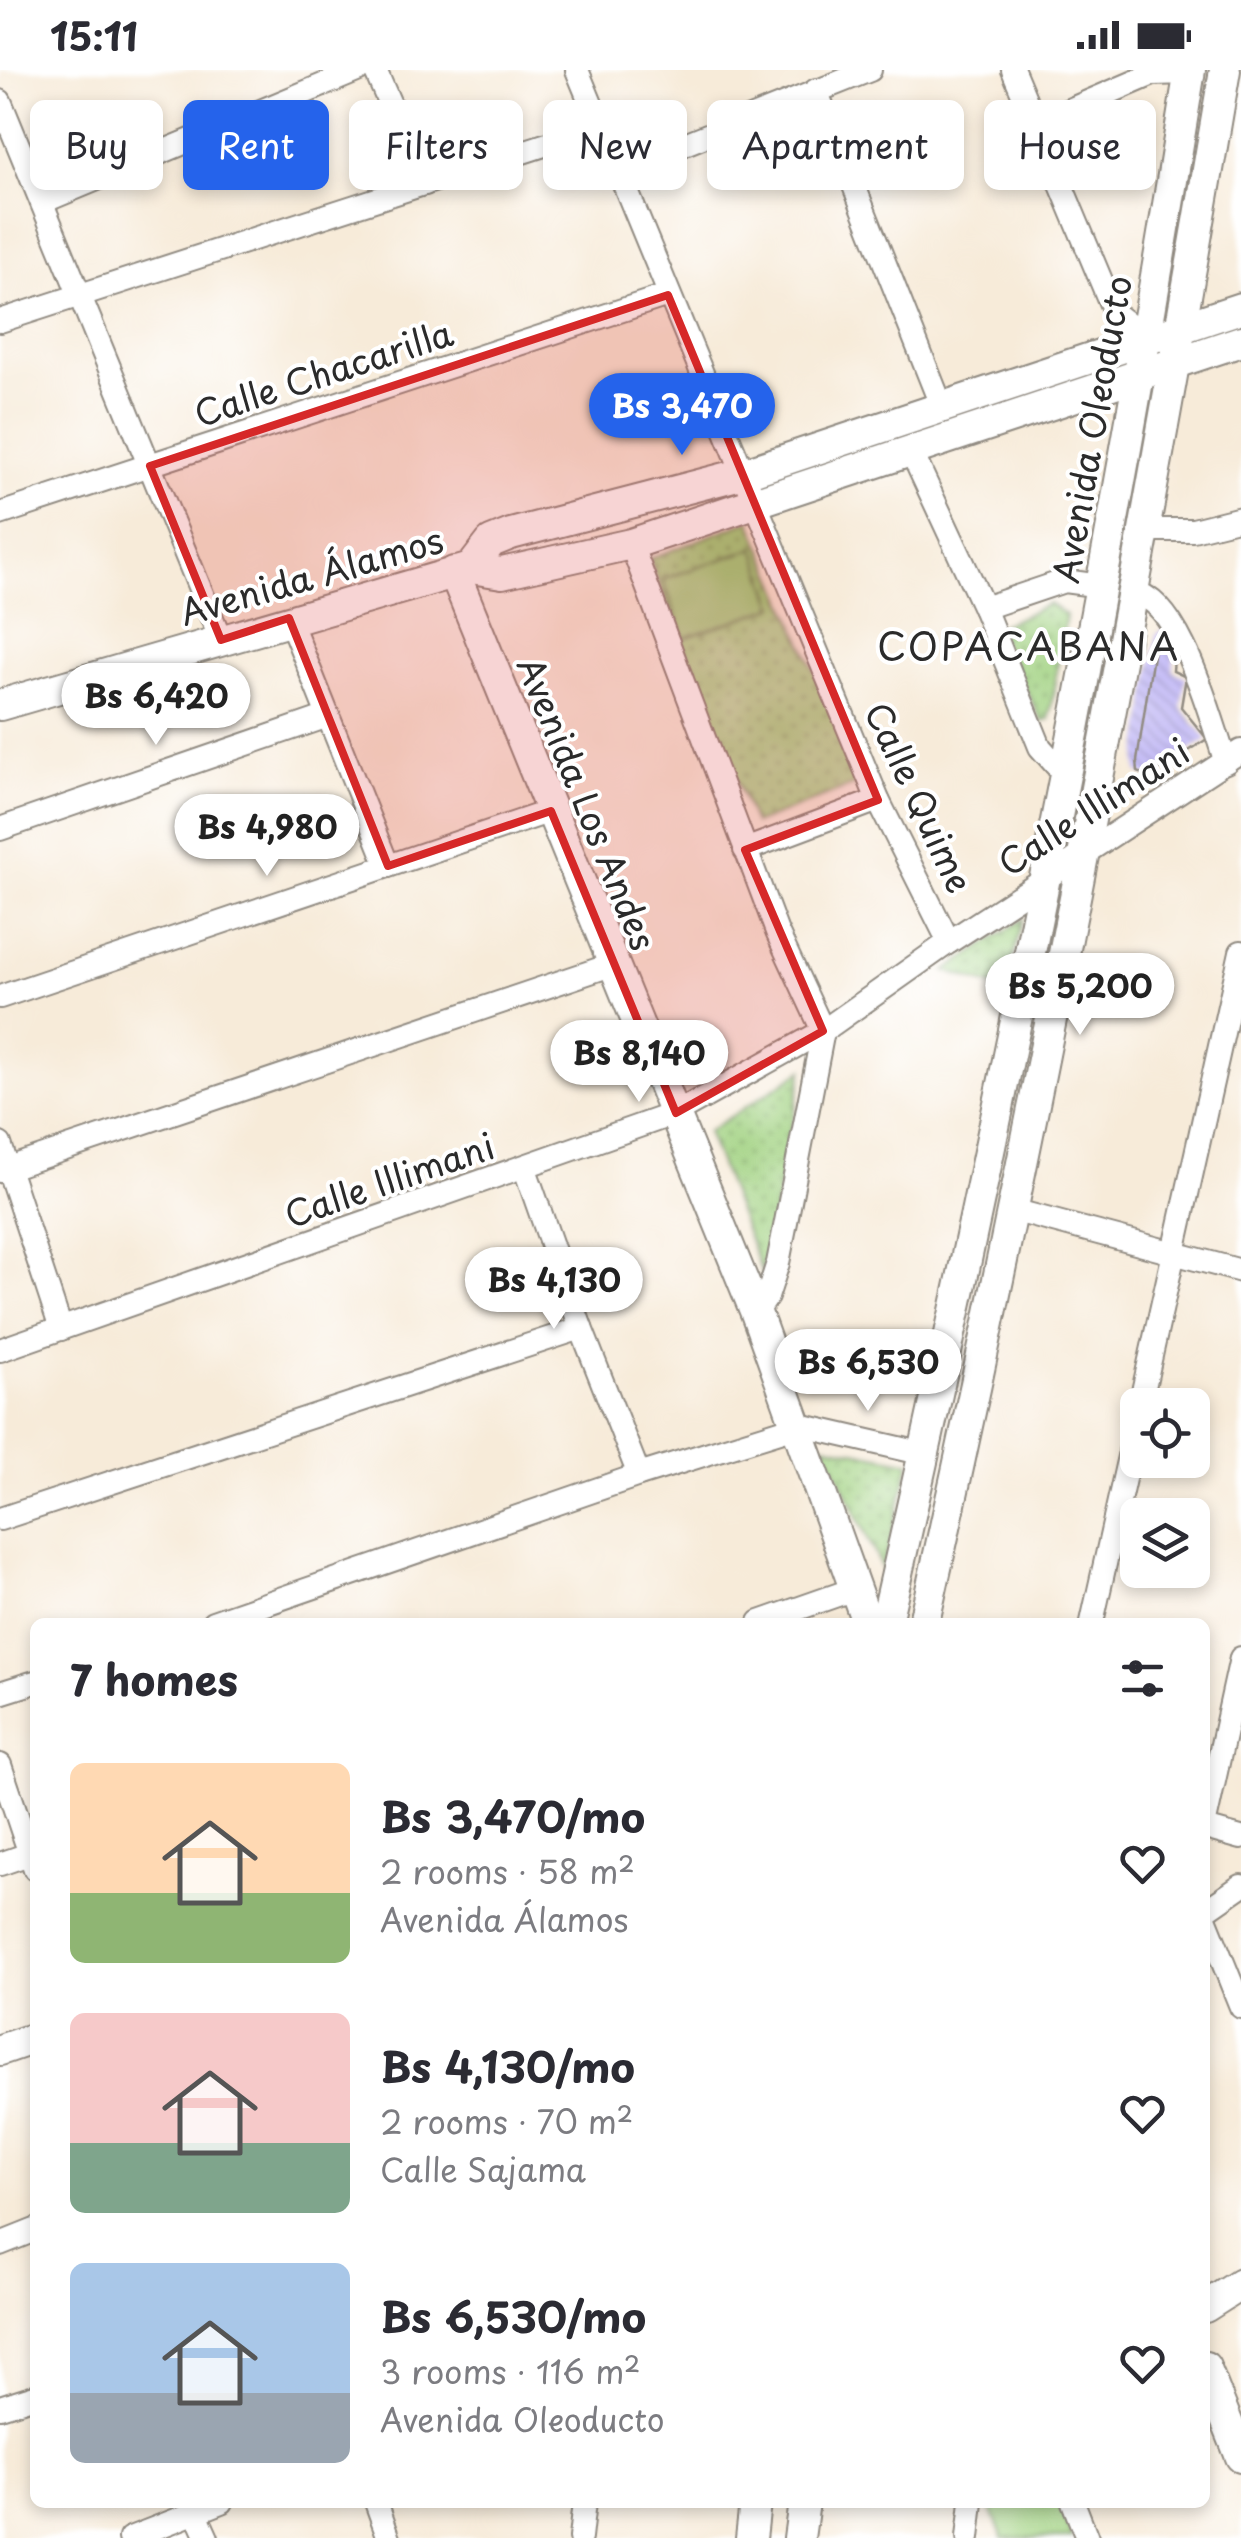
<!DOCTYPE html>
<meta charset="utf-8">
<style>
:root{--surface:#fff;--page:#f2f2f3;--text:#2b2b33;--muted:#7c7c81;--accent:#2563eb}
body{margin:0;font-family:"Playpen Sans",sans-serif;background:var(--page);color:var(--text);height:100vh;display:flex;flex-direction:column;font-size:38px;white-space:nowrap}
*{box-sizing:border-box;margin:0}
p{font-size:32px;color:var(--muted)}
.icon{flex:none;width:55px;height:55px;fill:none;stroke:currentColor;stroke-width:2;stroke-linecap:round;stroke-linejoin:round}
.map{position:relative;flex:1;overflow:hidden}
.details{position:absolute;left:30px;top:1548px;width:1180px;height:890px;display:flex;flex-direction:column;background:var(--surface);border-radius:15px;box-shadow:0 5px 15px #0003}
.details>*{flex:none}
.hud{position:absolute;left:30px;top:30px;width:1182px;height:90px;display:flex;gap:20px}
.fabs{position:absolute;left:1120px;top:1318px;display:grid;gap:20px}
.fabs a{display:grid;place-items:center;width:90px;height:90px;border-radius:15px;background:var(--surface);box-shadow:0 5px 15px #0003;font-size:50px}
.price{position:absolute;translate:-50% -85px;padding:0 22px;border-radius:35px;background:#fff;color:#222;font-size:32px;line-height:65px;filter:drop-shadow(0 2px 5px #0008)}
.price::after{content:'';position:absolute;left:50%;top:60px;width:30px;height:22px;margin-left:-15px;background:inherit;clip-path:polygon(0 0,100% 0,50% 100%)}
.price.selected{background:var(--accent);color:#fff}
ul{padding:0;list-style:none}
li{display:flex;align-items:center;gap:30px;height:250px;padding:0 40px}
li span{display:grid;place-items:center;flex:none;width:280px;height:200px;border-radius:15px;color:#555}
li>.icon{margin-inline-start:auto}
span .icon{width:120px;height:120px;fill:#fffc;stroke-width:1}
li b{font-size:42px}
h2{display:flex;justify-content:space-between;align-items:center;height:120px;padding:0 40px;font-size:42px}
.pill{padding:0 35px;border-radius:15px;background:var(--surface);box-shadow:0 5px 15px #0003;font-size:35px;line-height:90px}
.pill.selected{background:var(--accent);color:#fff}
.status{display:flex;justify-content:space-between;align-items:center;height:70px;padding:0 50px;background:var(--surface);direction:ltr}
.status svg{height:28px;fill:currentColor}
.map>svg:first-child{display:block}
</style>
<div class="status"><b>15:11</b><svg viewBox="0 0 49 12"><path d="M0 12V9h3v3zM5 12V6h3v6zM10 12V3h3v9zM15 12V0h3v12zM26 1h20v11H26zM47 4h2v5h-2z"/></svg></div>
<div class="map">
<svg width="1241" height="2468" viewBox="0 0 1241 2468">
<defs>
<pattern id="park-dots" width="8" height="8" patternUnits="userSpaceOnUse" patternTransform="scale(2.5)"><rect width="8" height="8" fill="#a0d180"/><path d="M2 2h.1M6 6h.1" fill="none" stroke="#83aa69" stroke-width="1.8" stroke-linecap="round"/></pattern>
<pattern id="building-back-hatch" width="6" height="6" patternUnits="userSpaceOnUse" patternTransform="scale(2.5)"><rect width="6" height="6" fill="#c1b8f5"/><path d="M-1 5l2 2M0 0l6 6M5-1l2 2" fill="none" stroke="#a69ed2"/></pattern>
</defs>
<rect width="100%" height="100%" fill="#fff"/>
<filter id="ink" filterUnits="userSpaceOnUse"><feTurbulence type="fractalNoise" baseFrequency=".01" numOctaves="2"/><feDisplacementMap in="SourceGraphic" scale="20" xChannelSelector="R" yChannelSelector="G"/><feConvolveMatrix kernelMatrix="1 2 1 2 8 2 1 2 1" color-interpolation-filters="sRGB"/></filter>
<filter id="wash" filterUnits="userSpaceOnUse"><feTurbulence type="fractalNoise" baseFrequency=".0048" numOctaves="4" result="noise"/><feDisplacementMap in="SourceGraphic" scale="40" xChannelSelector="R" yChannelSelector="G"/><feGaussianBlur stdDeviation="2.25" result="paint"/><feColorMatrix in="noise" values="0 0 0 0 0 0 0 0 0 0 0 0 0 0 0 0 0 1.4 0 .05"/><feComposite in="paint" operator="in"/></filter>
<g filter="url(#wash)">
<rect width="100%" height="100%" fill="#f7ebd9"/>
<g fill="url(#park-dots)" stroke="#667e56" stroke-width="2.5">
<polygon points="750,450 862,712 754,754 649,489"/>
<polygon points="1049,534 1066,545 1049,649 1042,652 995,558"/>
<polygon points="1023,849 1005,920 946,901"/>
<polygon points="803,1000 762,1203 707,1062"/>
<polygon points="824,1375 910,1392 883,1500"/>
</g>
<g fill="#a0d180" stroke="#667e56" stroke-width="2.5">
<polygon points="755,478 775,537 684,568 663,509"/>
<polygon points="989,2433 1059,2433 1073,2468 1003,2468"/>
</g>
<g id="blocks">
<polygon fill="url(#building-back-hatch)" points="1165,558 1175,575 1173,601 1186,607 1181,637 1207,669 1149,707 1138,702 1137,691 1156,565"/>
</g>
</g>
<g filter="url(#ink)">
<use href="#blocks" fill-opacity="0" stroke="#918b82" stroke-width="2.5"/>
<g fill="none" stroke-linecap="round" stroke-linejoin="round">
<defs>
<g id="street">
<polyline points="375,0 425,114"/>
<polyline points="577,0 878,730 949,872"/>
<polyline points="1013,0 1115,244 1147,269"/>
<polyline points="816,20 941,335"/>
<polyline points="0,31 221,570"/>
<polyline points="1034,55 1153,4 1189,3"/>
<polyline points="617,101 870,0"/>
<polyline points="42,132 359,0"/>
<polyline points="0,251 600,57"/>
<polyline points="911,381 984,538 1040,677 1056,695 1067,699"/>
<polyline points="0,444 668,225"/>
<polyline points="1145,460 1193,460 1241,448"/>
<polyline points="631,474 777,862 823,961 778,1193 767,1227 756,1243"/>
<path d="M1134,522C1182,532 1210,648 1226,692"/>
<polyline points="984,538 1064,511 1101,516"/>
<polyline points="289,548 388,796"/>
<polyline points="0,759 328,646"/>
<polyline points="745,780 878,730"/>
<polyline points="0,927 551,741"/>
<polyline points="0,1074 61,1259"/>
<polyline points="525,1099 581,1258 639,1405"/>
<polyline points="0,1101 614,894"/>
<polyline points="1016,1141 1241,1201"/>
<polyline points="0,1280 676,1043 823,961 949,872 1241,681"/>
<polyline points="1140,1335 1241,882"/>
<polyline points="0,1449 581,1258"/>
<polyline points="213,1552 639,1405 799,1355 925,1384"/>
<polyline points="760,1552 857,1518"/>
<polyline points="1092,1552 1138,1346"/>
<polyline points="0,1623 35,1612"/>
<polyline points="0,1695 35,1799"/>
<polyline points="1205,1752 1241,1588"/>
<polyline points="1205,1758 1241,1768"/>
<polyline points="0,1794 29,1784"/>
<polyline points="1205,1841 1241,1816"/>
<polyline points="1205,1848 1241,1937"/>
<polyline points="0,2174 35,2160"/>
<polyline points="0,2337 35,2326"/>
<polyline points="191,2432 207,2468"/>
<polyline points="376,2432 389,2468"/>
<polyline points="1073,2432 1087,2468"/>
<polyline points="130,2468 222,2432"/>
<polyline points="580,2468 584,2432"/>
<polyline points="968,2468 972,2432"/>
</g>
<g id="secondary">
<polyline points="471,498 491,472 511,464 745,403 1241,238"/>
<polyline points="454,502 756,1243 867,1552"/>
<polyline points="0,635 471,498 502,503 631,474 1241,271"/>
<path d="M886,1552C1003,1038 1107,521 1190,0"/>
<path d="M924,1552C1039,1038 1137,520 1225,0"/>
<polyline points="0,1980 35,1968"/>
<polyline points="1205,2237 1241,2214"/>
<polyline points="1205,2297 1241,2387"/>
<polyline points="751,2468 755,2432"/>
<polyline points="799,2468 804,2432"/>
</g>
</defs>
<use href="#street" stroke="#918b82" stroke-width="26"/>
<use href="#secondary" stroke="#918b82" stroke-width="34"/>
<use href="#street" stroke="#fff" stroke-width="22"/>
<use href="#secondary" stroke="#fff" stroke-width="30"/>
</g>
</g>
<path fill="#d62828" fill-opacity="0.2" stroke="#d62828" stroke-width="8" stroke-linejoin="round" d="M668,225L878,730L745,780L823,961L676,1043L551,741L388,796L289,548L221,570L150,396Z"/>
<g text-anchor="middle" dominant-baseline="central" stroke-width="8" stroke-linejoin="round" paint-order="stroke">
<g font-size="35" fill="#2b2b2b" stroke="#fff">
<text transform="translate(323 302) rotate(-18)">Calle Chacarilla</text>
<text transform="translate(1091 359) rotate(-80)">Avenida Oleoducto</text>
<text transform="translate(311 505) rotate(-16)">Avenida Álamos</text>
<text transform="translate(920 727) rotate(65)">Calle Quime</text>
<text transform="translate(588 733) rotate(68)">Avenida Los Andes</text>
<text transform="translate(1093 736) rotate(-33)">Calle Illimani</text>
<text transform="translate(389 1109) rotate(-19)">Calle Illimani</text>
</g>
<g font-size="38" letter-spacing="2.5" fill="#2b2b2b" stroke="#fff">
<text x="1029" y="575">COPACABANA</text>
</g>
</g>
</svg>
<div class="fabs">
<a><svg class="icon" aria-label="locate" viewBox="0 0 24 24"><circle cx="12" cy="12" r="6"/><path d="M12 2v4M12 18v4M2 12h4M18 12h4"/></svg></a>
<a><svg class="icon" aria-label="layers" viewBox="0 0 24 24"><path d="M12 4l9 5-9 5-9-5zM3 14l9 5 9-5"/></svg></a>
</div>
<b class="price selected" style="left:682px;top:388px">Bs 3,470</b>
<b class="price" style="left:156px;top:678px">Bs 6,420</b>
<b class="price" style="left:267px;top:809px">Bs 4,980</b>
<b class="price" style="left:1080px;top:968px">Bs 5,200</b>
<b class="price" style="left:639px;top:1035px">Bs 8,140</b>
<b class="price" style="left:554px;top:1262px">Bs 4,130</b>
<b class="price" style="left:868px;top:1344px">Bs 6,530</b>
<div class="hud">
<a class="pill">Buy</a>
<a class="pill selected">Rent</a>
<a class="pill">Filters</a>
<a class="pill">New</a>
<a class="pill">Apartment</a>
<a class="pill">House</a>
</div>
<section class="details">
<h2>7 homes<svg class="icon" aria-label="filters" viewBox="0 0 24 24"><path d="M4 7h16M4 17h16"/><circle cx="9" cy="7" r="2"/><circle cx="15" cy="17" r="2"/></svg></h2>
<ul>
<li><span style="background:linear-gradient(#ffd9b3 65%,#8fb573 0)"><svg class="icon" aria-label="home" viewBox="0 0 24 24"><path d="M3 11l9-7 9 7M6 9v11h12V9"/></svg></span><div><b>Bs 3,470/mo</b><p>2 rooms · 58 m²</p><p>Avenida Álamos</p></div><svg class="icon" aria-label="heart" viewBox="0 0 24 24"><path d="M12 20l-8-8c-3-5 5-10 8-4 3-6 11-1 8 4z"/></svg></li>
<li><span style="background:linear-gradient(#f6c9c9 65%,#7fa58c 0)"><svg class="icon" aria-label="home" viewBox="0 0 24 24"><path d="M3 11l9-7 9 7M6 9v11h12V9"/></svg></span><div><b>Bs 4,130/mo</b><p>2 rooms · 70 m²</p><p>Calle Sajama</p></div><svg class="icon" aria-label="heart" viewBox="0 0 24 24"><path d="M12 20l-8-8c-3-5 5-10 8-4 3-6 11-1 8 4z"/></svg></li>
<li><span style="background:linear-gradient(#a9c7e8 65%,#9aa5b1 0)"><svg class="icon" aria-label="home" viewBox="0 0 24 24"><path d="M3 11l9-7 9 7M6 9v11h12V9"/></svg></span><div><b>Bs 6,530/mo</b><p>3 rooms · 116 m²</p><p>Avenida Oleoducto</p></div><svg class="icon" aria-label="heart" viewBox="0 0 24 24"><path d="M12 20l-8-8c-3-5 5-10 8-4 3-6 11-1 8 4z"/></svg></li>
</ul>
</section>
</div>
